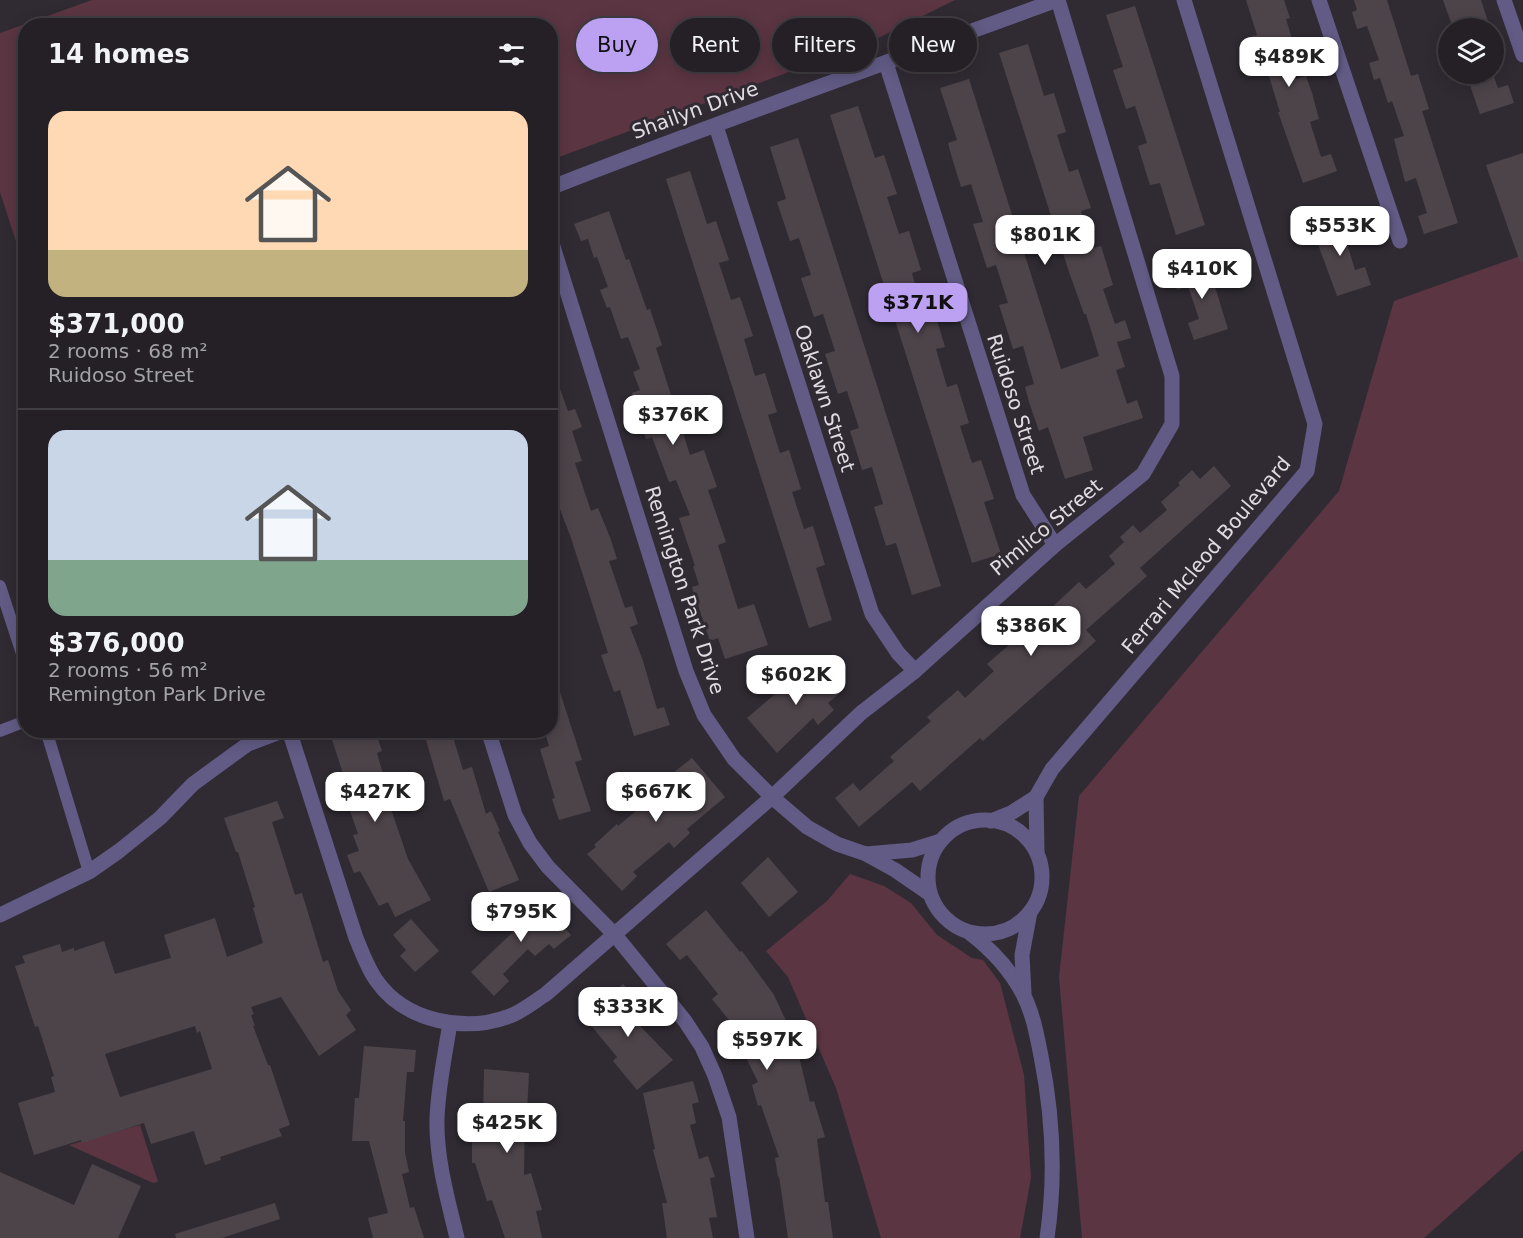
<!DOCTYPE html>
<meta charset="utf-8">
<style>
:root{--surface:#242026;--page:#302d32;--text:#f1f3f6;--muted:#a3a3a7;--line:#413e43;--accent:#bca0f2}
body{margin:0;font-family:"DejaVu Sans",sans-serif;background:var(--page);color:var(--text);height:100vh;display:flex;flex-direction:column;font-size:22px;white-space:nowrap}
*{box-sizing:border-box;margin:0}
p{font-size:20px;color:var(--muted)}
.icon{flex:none;width:33px;height:33px;fill:none;stroke:currentColor;stroke-width:2;stroke-linecap:round;stroke-linejoin:round}
.map{position:relative;flex:1;overflow:hidden}
.panel{position:absolute;left:18px;top:18px;width:540px;height:720px;display:flex;flex-direction:column;background:var(--surface);border-radius:24px;box-shadow:0 3px 15px #0003,0 0 0 2px var(--line)}
.panel>*{flex:none}
.hud{position:absolute;left:576px;top:18px;width:570px;height:54px;display:flex;gap:12px}
.fabs{position:absolute;left:1438px;top:18px;display:grid;gap:12px}
.fabs a{display:grid;place-items:center;width:66px;height:66px;border-radius:50%;background:var(--surface);box-shadow:0 3px 15px #0003,0 0 0 2px var(--line);font-size:30px}
.price{position:absolute;translate:-50% -51px;padding:0 14px;border-radius:12px;background:#fff;color:#222;font-size:20px;line-height:39px;filter:drop-shadow(0 2px 3px #0008)}
.price::after{content:'';position:absolute;left:50%;top:36px;width:18px;height:14px;margin-left:-9px;background:inherit;clip-path:polygon(0 0,100% 0,50% 100%)}
.price.active{background:var(--accent);color:#111}
ul{padding:0;list-style:none}
li{display:grid;align-content:center;gap:12px;height:318px;padding:0 30px}
li+li{border-top:2px solid var(--line)}
li span{display:grid;place-items:center;height:186px;border-radius:18px;color:#555}
li>.icon{margin-inline-start:auto}
span .icon{width:108px;height:108px;fill:#fffc;stroke-width:1}
li b{font-size:26px}
h2{display:flex;justify-content:space-between;align-items:center;height:72px;padding:0 30px;font-size:26px}
.pill{padding:0 21px;border-radius:27px;background:var(--surface);box-shadow:0 3px 15px #0003,0 0 0 2px var(--line);font-size:21px;line-height:54px}
.pill.active{background:var(--accent);color:#111}
.map>svg:first-child{display:block}
</style>
<div class="map">
<svg width="1523" height="1238" viewBox="0 0 1523 1238">
<rect width="100%" height="100%" fill="#302b33"/>
<g fill="#5b3542">
<polygon points="92,0 955,0 870,42 551,160 550,26 26,26 25,269 0,192 0,33"/>
<polygon points="1523,255 1523,1150 1424,1238 1082,1238 1059,977 1079,796 1339,491 1394,301"/>
<polygon points="850,874 884,886 911,903 937,935 972,958 983,960 1000,983 1024,1075 1031,1178 1020,1238 881,1238 836,1088 788,977 766,951 827,901"/>
<polygon points="140,1125 158,1182 153,1183 69,1145"/>
</g>
<g fill="#4d444a" fill-rule="evenodd">
<polygon points="1246,0 1284,0 1290,18 1286,19 1293,42 1284,45 1296,79 1306,76 1312,93 1319,119 1310,122 1321,157 1331,154 1337,171 1303,183 1278,112 1280,112 1267,70 1264,72 1252,36 1257,35"/>
<polygon points="1354,0 1387,0 1411,76 1418,74 1429,109 1422,111 1458,223 1424,234 1418,216 1427,213 1416,178 1405,182 1394,139 1404,136 1392,101 1388,103 1380,78 1374,80 1369,63 1379,60 1367,26 1357,29 1352,12 1357,10"/>
<polygon points="1443,0 1481,0 1490,28 1453,28"/>
<polygon points="1135,6 1205,225 1176,235 1160,183 1150,185 1144,166 1138,146 1147,143 1135,106 1126,109 1113,70 1123,67 1106,15"/>
<polygon points="1028,44 1044,96 1054,93 1060,112 1066,132 1057,135 1069,172 1078,169 1091,208 1081,211 1093,248 1101,246 1113,285 1103,289 1115,324 1125,320 1131,338 1117,342 1125,367 1116,370 1127,404 1137,400 1143,418 1083,437 1093,470 1065,479 1048,427 1039,431 1029,402 1025,387 1034,384 1023,346 1013,349 999,305 1008,303 996,265 987,268 973,224 983,222 971,184 961,187 952,158 948,143 957,140 940,88 969,79 1061,369 1099,356 1086,314 1084,314 1069,272 999,53"/>
<polygon points="1466,74 1493,74 1498,88 1508,85 1514,103 1480,114"/>
<polygon points="858,106 875,158 884,155 897,194 887,197 899,234 909,231 921,270 912,273 917,292 924,310 933,307 945,347 936,349 947,387 957,384 969,423 960,426 972,463 981,460 994,499 984,502 1001,554 972,563 830,115"/>
<polygon points="798,138 941,586 912,595 896,543 886,546 874,507 883,504 872,467 862,470 856,450 850,431 859,428 847,391 838,394 825,354 835,351 823,314 814,317 801,278 811,275 799,238 790,241 777,202 786,199 770,147"/>
<polygon points="1523,153 1523,262 1520,262 1486,165"/>
<polygon points="690,171 707,224 716,221 729,260 719,263 731,300 740,297 753,336 744,339 755,376 765,373 777,412 768,415 780,453 789,450 801,489 792,492 804,529 813,526 825,565 816,568 832,620 809,628 666,179"/>
<polygon points="609,211 626,260 629,259 647,310 650,309 662,345 656,348 690,455 704,450 717,487 708,490 726,542 718,545 738,609 754,604 768,645 725,659 718,638 710,641 692,587 699,585 693,566 695,566 679,518 690,515 676,480 669,482 652,437 646,439 640,421 642,420 632,393 640,390 633,372 640,369 628,337 621,339 610,307 607,308 600,290 608,287 597,257 594,258 588,239 581,241 574,224"/>
<polygon points="1348,217 1353,234 1345,237 1355,270 1365,267 1371,285 1337,296 1312,228"/>
<polygon points="1207,261 1228,329 1194,340 1188,323 1199,319 1188,286 1177,290 1172,272"/>
<polygon points="553,370 568,411 575,409 582,427 572,431 582,461 575,463 591,511 598,508 611,540 617,559 609,561 625,608 632,606 638,624 630,627 643,661 657,709 664,707 670,725 634,736 620,690 614,692 601,655 608,653 571,538 550,483 550,371"/>
<polygon points="1214,466 1231,486 1140,568 1147,576 1086,630 1096,641 983,741 980,738 920,791 912,782 859,827 835,798 853,783 860,791 894,761 890,757 931,721 927,717 958,690 965,698 994,671 987,664 1019,636 1025,644 1040,631 1054,618 1048,611 1079,582 1086,589 1115,564 1109,556 1124,542 1120,537 1133,525 1140,533 1167,510 1161,502 1180,485 1178,483 1192,470 1200,479"/>
<polygon points="817,658 843,690 828,703 834,710 818,725 813,718 777,753 747,718"/>
<polygon points="554,674 582,760 575,762 591,811 559,820 552,799 555,798 540,749 549,746 544,730 550,730 550,675"/>
<polygon points="329,730 375,730 382,751 377,753 393,809 391,809 408,859 431,900 395,917 388,902 379,906 360,871 354,873 347,855 359,851 353,835 358,834 347,802 338,805 331,784 345,780"/>
<polygon points="423,730 451,730 463,770 472,767 486,814 491,811 500,831 498,832 519,880 489,892 450,799 444,801"/>
<polygon points="692,758 725,797 687,829 690,833 674,848 669,842 633,872 637,876 622,891 587,854 596,847 594,845 617,824 618,826 659,792 644,796"/>
<path d="M277,801L284,818L272,822L295,895L302,893L323,962L328,960L338,991L351,1010L346,1015L356,1030L319,1056L281,997L251,1007L254,1014L251,1015L255,1026H253L268,1065H270L290,1125L279,1129L282,1136L220,1157L221,1160L205,1165L194,1131L151,1144L144,1123L82,1143L81,1140L34,1155L18,1103L55,1092L51,1077L54,1076L38,1026L35,1027L15,966L25,963L22,956L60,944L62,952L74,948V951L104,941L115,974L171,958L164,935L215,918L227,957L263,943L253,908L255,907L238,852H236L224,818ZM195,1026L197,1033L200,1031L212,1069L120,1097L105,1054Z"/>
<polygon points="768,857 798,892 769,917 741,883"/>
<polygon points="537,895 571,935 554,949 549,944 535,956 528,949 503,974 509,981 494,996 471,972 513,932 504,922"/>
<polygon points="706,910 740,952 742,951 774,995 795,1040 810,1102 814,1101 825,1137 817,1139 825,1202 828,1202 833,1238 788,1238 779,1176 778,1177 775,1158 779,1157 761,1105 758,1106 752,1085 758,1082 737,1039 742,1036 712,999 718,994 687,955 680,960 666,944"/>
<polygon points="411,919 439,951 415,972 400,956 406,950 393,935"/>
<polygon points="623,984 638,1000 632,1006 645,1020 639,1025 673,1060 637,1090 613,1061 617,1057 584,1017"/>
<polygon points="364,1046 416,1050 414,1072 407,1072 403,1121 405,1121 405,1153 409,1172 402,1174 410,1208 414,1207 424,1238 373,1238 368,1218 388,1213 369,1141 352,1141 355,1098 359,1098"/>
<polygon points="484,1069 529,1073 527,1111 525,1111 524,1175 531,1173 542,1210 536,1211 542,1238 505,1238 492,1200 487,1201 475,1163 472,1163 472,1141 480,1140 480,1121 483,1121"/>
<polygon points="693,1081 699,1102 692,1104 696,1123 690,1125 699,1159 708,1156 715,1177 710,1178 717,1217 709,1218 713,1238 667,1238 662,1203 667,1203 653,1150 655,1149 643,1093"/>
<polygon points="92,1164 141,1186 118,1238 0,1238 0,1172 74,1205"/>
<polygon points="275,1203 280,1219 222,1238 176,1238 175,1234"/>
</g>
<g fill="none" stroke-linecap="round" stroke-linejoin="round">
<g stroke="#615b85" stroke-width="12">
<polyline points="0,586 26,666"/>
<polyline points="46,730 89,872"/>
<polyline points="0,731 26,721"/>
</g>
<g stroke="#615b85" stroke-width="15">
<polyline points="1319,0 1400,241"/>
<polyline points="1504,0 1523,55"/>
<polyline points="886,63 1023,495 1055,545"/>
<polyline points="716,126 872,614 898,653 915,671"/>
<path d="M550,188C718,122 888,62 1057,0"/>
<polyline points="550,237 686,671 704,715 734,759 772,797 807,827 837,844 866,854 895,870 930,894"/>
<path d="M289,730L356,938C362,952 367,967 376,980C405,1022 465,1033 510,1016C523,1011 535,1001 546,994L772,797L861,713L915,671L1055,545L1143,474L1172,424V376L1058,0"/>
<polyline points="488,730 515,815 530,843 548,867 615,935 685,1021 702,1047 715,1076 729,1117 747,1238"/>
<circle cx="985" cy="877" r="57"/>
<polyline points="991,821 1011,813 1036,797"/>
<polyline points="1037,852 1036,797 1052,769 1307,471 1315,424 1184,0"/>
<polyline points="866,854 912,850 941,841"/>
<polyline points="0,915 89,872 119,851 160,818 193,784 234,754 248,744 285,730"/>
<path d="M970,933C992,950 1010,969 1023,994C1033,1013 1037,1036 1041,1056C1053,1116 1056,1177 1047,1238"/>
<polyline points="1024,993 1022,955 1030,912"/>
<path d="M450,1023C445,1055 438,1087 437,1119C436,1159 448,1200 457,1238"/>
</g>
</g>
<g text-anchor="middle" dominant-baseline="central" stroke-width="6" stroke-linejoin="round" paint-order="stroke">
<g font-size="20" fill="#e0dce2" stroke="#302b33">
<text transform="translate(695 110) rotate(-20)">Shailyn Drive</text>
<text transform="translate(825 398) rotate(72)">Oaklawn Street</text>
<text transform="translate(1016 404) rotate(72)">Ruidoso Street</text>
<text transform="translate(1046 527) rotate(-40)">Pimlico Street</text>
<text transform="translate(1206 555) rotate(-50)">Ferrari Mcleod Boulevard</text>
<text transform="translate(685 590) rotate(72)">Remington Park Drive</text>
</g>
</g>
</svg>
<div class="fabs">
<a><svg class="icon" aria-label="layers" viewBox="0 0 24 24"><path d="M12 4l9 5-9 5-9-5zM3 14l9 5 9-5"/></svg></a>
</div>
<b class="price" style="left:1289px;top:88px">$489K</b>
<b class="price" style="left:1340px;top:257px">$553K</b>
<b class="price" style="left:1045px;top:266px">$801K</b>
<b class="price" style="left:1202px;top:300px">$410K</b>
<b class="price active" style="left:918px;top:334px">$371K</b>
<b class="price" style="left:673px;top:446px">$376K</b>
<b class="price" style="left:1031px;top:657px">$386K</b>
<b class="price" style="left:796px;top:706px">$602K</b>
<b class="price" style="left:375px;top:823px">$427K</b>
<b class="price" style="left:656px;top:823px">$667K</b>
<b class="price" style="left:521px;top:943px">$795K</b>
<b class="price" style="left:628px;top:1038px">$333K</b>
<b class="price" style="left:767px;top:1071px">$597K</b>
<b class="price" style="left:507px;top:1154px">$425K</b>
<div class="hud">
<a class="pill active">Buy</a>
<a class="pill">Rent</a>
<a class="pill">Filters</a>
<a class="pill">New</a>
</div>
<section class="panel">
<h2>14 homes<svg class="icon" aria-label="filters" viewBox="0 0 24 24"><path d="M4 7h16M4 17h16"/><circle cx="9" cy="7" r="2"/><circle cx="15" cy="17" r="2"/></svg></h2>
<ul>
<li><span style="background:linear-gradient(#ffd9b3 75%,#c2b280 0)"><svg class="icon" aria-label="home" viewBox="0 0 24 24"><path d="M3 11l9-7 9 7M6 9v11h12V9"/></svg></span><div><b>$371,000</b><p>2 rooms · 68 m²</p><p>Ruidoso Street</p></div></li>
<li><span style="background:linear-gradient(#c9d6e8 70%,#7fa58c 0)"><svg class="icon" aria-label="home" viewBox="0 0 24 24"><path d="M3 11l9-7 9 7M6 9v11h12V9"/></svg></span><div><b>$376,000</b><p>2 rooms · 56 m²</p><p>Remington Park Drive</p></div></li>
</ul>
</section>
</div>
